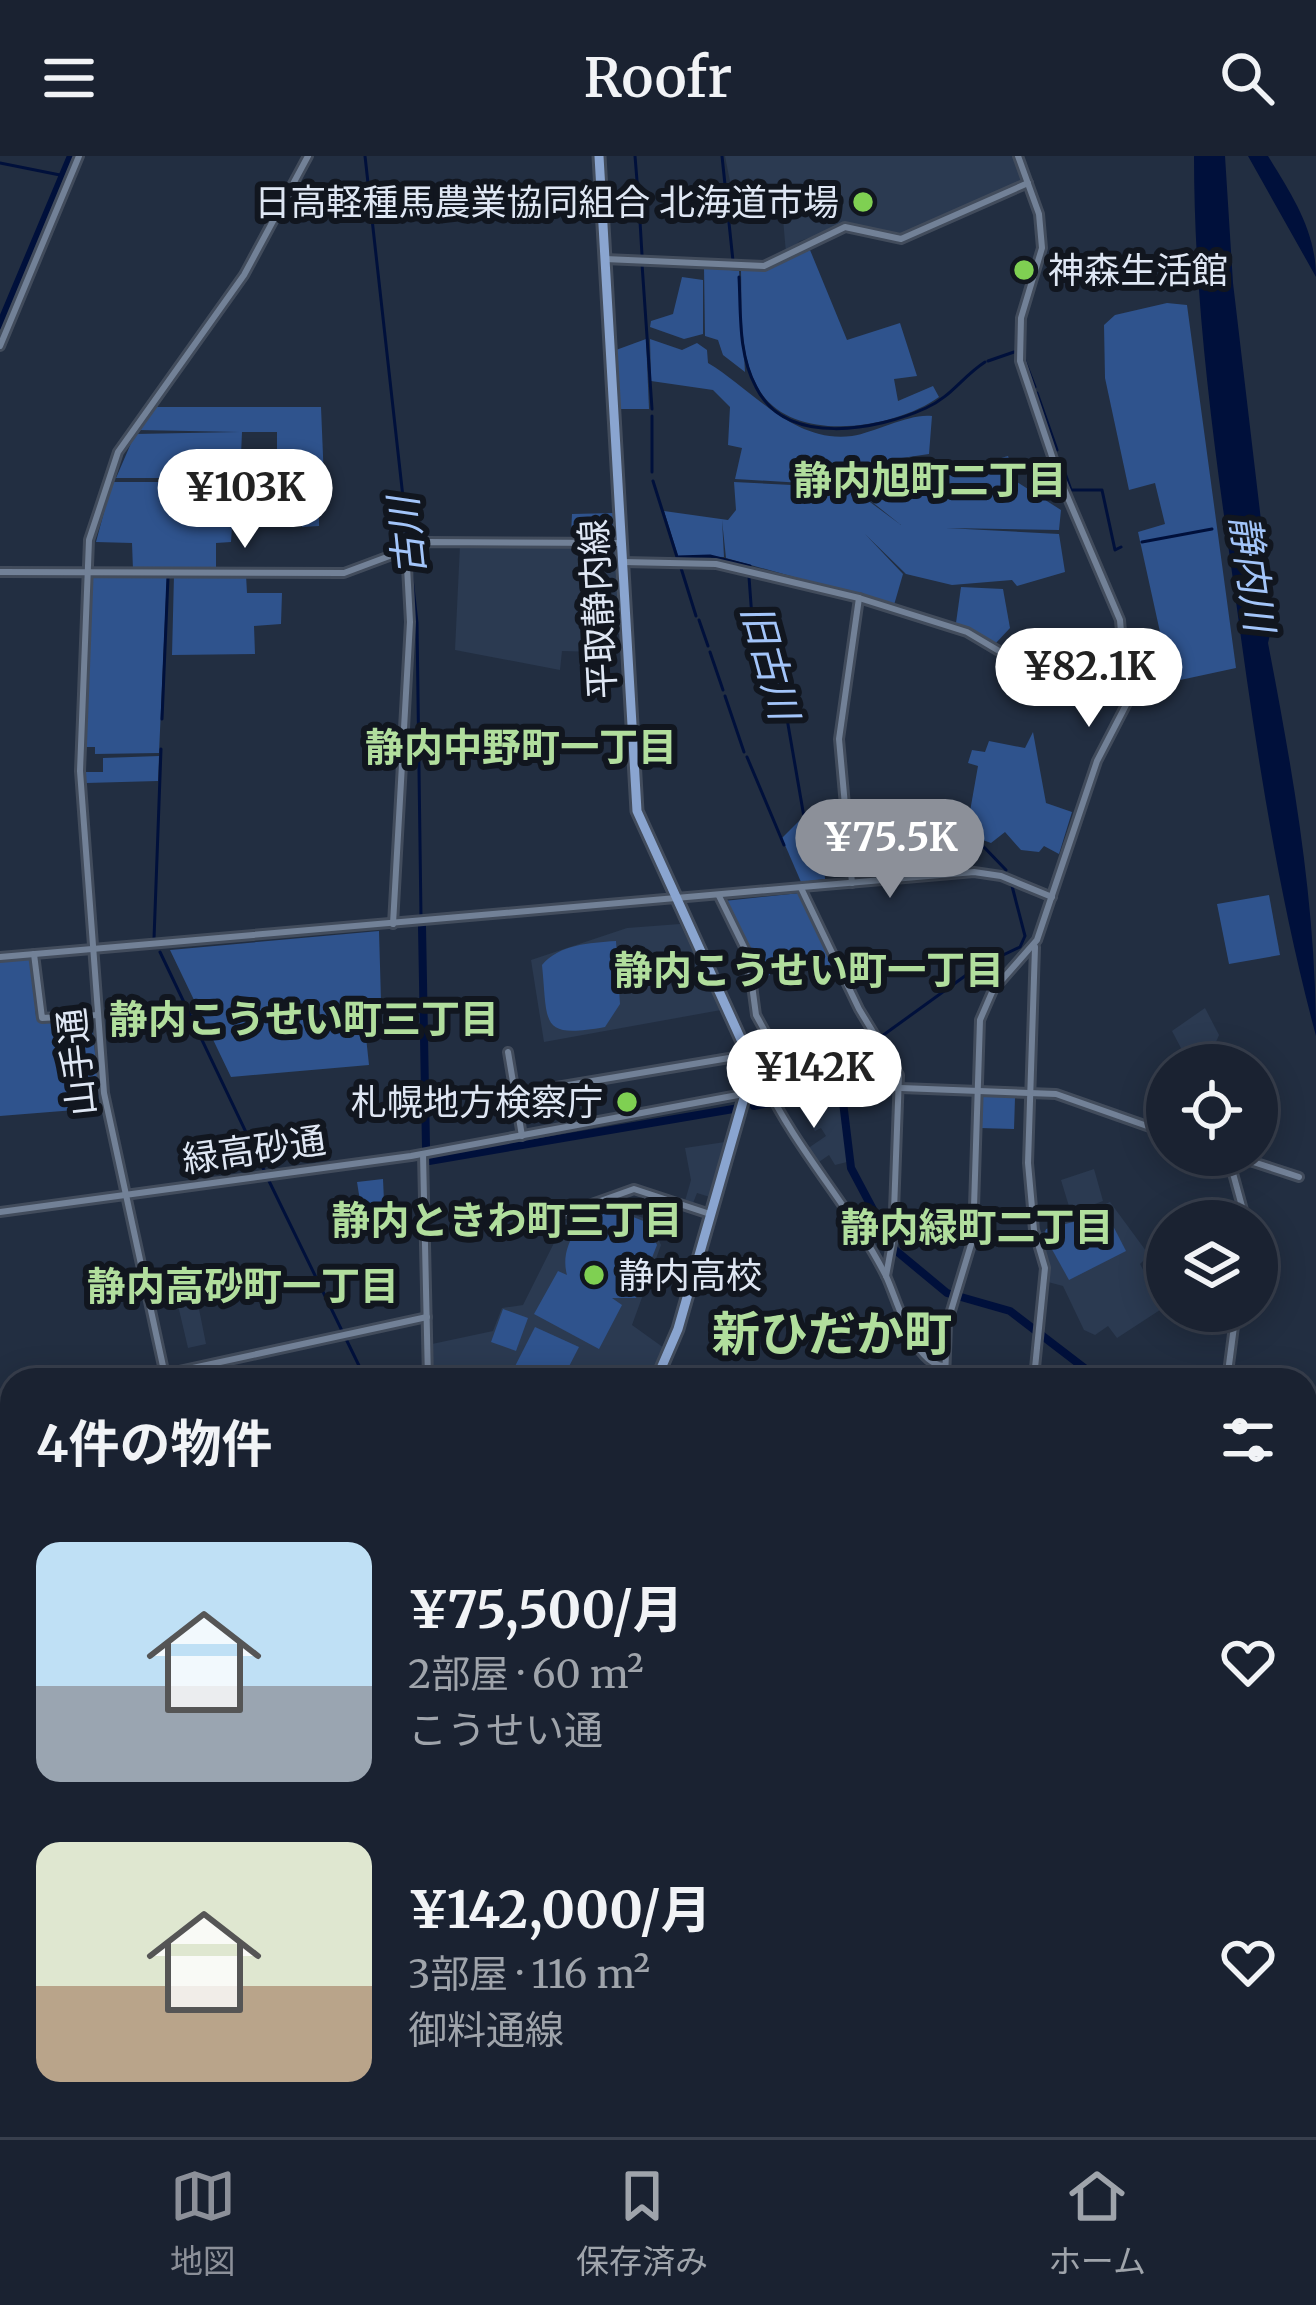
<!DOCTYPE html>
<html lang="ja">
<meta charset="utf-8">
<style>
:root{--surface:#1a2231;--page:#272f3d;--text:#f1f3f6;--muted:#9fa4ab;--line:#383f4d;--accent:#8c9099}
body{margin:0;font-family:Merriweather,"Noto Sans JP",serif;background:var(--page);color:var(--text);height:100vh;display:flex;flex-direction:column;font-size:45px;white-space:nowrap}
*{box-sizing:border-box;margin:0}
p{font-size:39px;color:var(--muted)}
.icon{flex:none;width:66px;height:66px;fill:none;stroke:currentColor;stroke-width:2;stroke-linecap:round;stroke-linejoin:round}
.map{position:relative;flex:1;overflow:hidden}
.side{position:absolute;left:0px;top:1212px;width:1317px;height:771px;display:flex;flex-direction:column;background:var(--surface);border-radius:36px 36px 0 0;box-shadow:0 6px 30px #0003,0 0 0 3px var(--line)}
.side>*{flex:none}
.tools{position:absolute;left:1146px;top:888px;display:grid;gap:24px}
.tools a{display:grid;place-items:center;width:132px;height:132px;border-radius:50%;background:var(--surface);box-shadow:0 6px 30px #0003,0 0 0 3px var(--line);font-size:60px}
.price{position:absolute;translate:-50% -102px;padding:0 27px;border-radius:42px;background:#fff;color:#222;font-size:39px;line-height:78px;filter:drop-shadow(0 3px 6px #0008)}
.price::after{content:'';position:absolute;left:50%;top:72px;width:36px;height:27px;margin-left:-18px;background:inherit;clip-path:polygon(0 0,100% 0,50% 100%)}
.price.selected{background:var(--accent);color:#fff}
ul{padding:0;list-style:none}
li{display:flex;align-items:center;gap:36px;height:300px;padding:0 36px}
li span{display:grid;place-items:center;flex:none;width:336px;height:240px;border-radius:24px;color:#555}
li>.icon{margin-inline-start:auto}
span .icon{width:144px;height:144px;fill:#fffc;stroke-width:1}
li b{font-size:51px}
h2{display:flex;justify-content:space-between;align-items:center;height:144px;padding:0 36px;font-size:51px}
header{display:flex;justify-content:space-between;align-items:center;height:156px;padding:0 36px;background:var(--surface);font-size:54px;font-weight:600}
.menu{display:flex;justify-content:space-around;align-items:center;height:168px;border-top:3px solid var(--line);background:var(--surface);font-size:33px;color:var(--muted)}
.menu a{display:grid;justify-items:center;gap:6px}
.menu .selected{color:var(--accent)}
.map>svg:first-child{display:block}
</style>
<header><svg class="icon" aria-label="menu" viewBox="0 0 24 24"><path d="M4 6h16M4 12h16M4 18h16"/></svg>Roofr<svg class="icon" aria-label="search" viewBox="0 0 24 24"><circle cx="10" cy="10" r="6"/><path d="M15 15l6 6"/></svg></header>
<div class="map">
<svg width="1316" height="1981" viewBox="0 0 1316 1981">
<rect width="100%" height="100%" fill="#222e41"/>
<g fill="#2b3a51">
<polygon points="725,0 1015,0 1023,22 1019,28 897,81 848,69 800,85 786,97 782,51 749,53 748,42 733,41"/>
<polygon points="460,389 616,390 620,478 607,479 597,496 562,495 560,514 455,494"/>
<polygon points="680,768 721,854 544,886 531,804 627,772"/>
<polygon points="1205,852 1219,879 1216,886 1182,894 1172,875"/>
<polygon points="821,936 845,938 847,1006 835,1009 829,999 816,1008 807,993 826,980 821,972 815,975 795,945 819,947"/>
<polygon points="725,986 713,1042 697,1037 693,1047 685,1045 691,1024 685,992"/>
<polygon points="1094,1013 1103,1045 1071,1057 1061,1024"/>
<polygon points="1110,1046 1149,1099 1140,1108 1163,1152 1117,1182 1108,1170 1095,1179 1084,1174 1063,1130 1048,1126 1050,1109 1040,1077"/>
<polygon points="604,1048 649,1064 661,1089 632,1169 664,1192 648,1224 434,1224 432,1188 493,1175 502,1152 523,1149 566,1063"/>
<polygon points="197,1143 206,1188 188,1192 177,1145"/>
</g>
<g fill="#2f538d">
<path d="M810,94L847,184L900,167L917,220L894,223L898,245L933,230L939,241C893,274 784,291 755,226C739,192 742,152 741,115L769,112Z"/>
<polygon points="704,111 739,115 745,216 723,199 718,184 705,180"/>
<polygon points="682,121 703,124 703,178 684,183 650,171 651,165 673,158"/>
<polygon points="1167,147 1187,149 1236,512 1171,526 1138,376 1165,368 1155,327 1129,334 1105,222 1104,169 1115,159"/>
<polygon points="646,183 649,253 619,253 616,194"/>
<path d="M650,183L682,194L697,187L707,194L708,207C752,233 794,288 852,280C876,276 910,257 932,260L929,298L888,304L819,300L984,307L1008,300L1017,326L1061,354L1059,374L946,372L1059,378L1065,416L1017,430L1012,424L952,429L906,418L865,378L903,418L894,449L726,402L722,364L724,401L678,400L664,355L728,364L736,354L734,326L851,332L901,369L852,330L735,323L742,292L728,289L730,251L713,234L651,225Z"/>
<polygon points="155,251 321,251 324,324 277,323 277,276 242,276 240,322 116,322 135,278 239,276 138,274"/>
<polygon points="112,326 310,326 323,332 322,340 309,341 319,356 319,370 302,371 300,355 233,356 231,386 216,387 216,414 133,414 132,387 96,386"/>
<polygon points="614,357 615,381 571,379 572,358"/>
<polygon points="167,419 159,597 95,598 95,591 86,591 92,420"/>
<polygon points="174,419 246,419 247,437 282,437 281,468 254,470 255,498 172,499"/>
<polygon points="961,431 1003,433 1010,472 995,488 956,467"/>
<polygon points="1033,576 1046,647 1072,656 1059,698 1044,690 1039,696 1021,694 1005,676 991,687 966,678 978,610 968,607 972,594 985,596 989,585 1025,592"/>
<polygon points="159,600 158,625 86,627 86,616 103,616 103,602"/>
<polygon points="801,663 821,676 825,723 801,726 782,682"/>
<polygon points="853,685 889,687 892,718 856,720"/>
<polygon points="800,737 831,808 814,821 791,797 757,832 752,803 724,745"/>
<polygon points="1269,739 1280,799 1229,808 1217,748"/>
<polygon points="379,775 381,845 373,849 374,879 366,881 369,909 231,921 170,794"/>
<path d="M616,785L620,848L605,871C539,883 548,868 542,809C560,788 589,787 616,785Z"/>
<polygon points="31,803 36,860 43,865 92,863 100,952 0,960 0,806"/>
<polygon points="982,940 1015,941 1014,973 980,972"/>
<polygon points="383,1023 385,1068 364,1070 357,1026"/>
<path d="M605,1050L646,1066L657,1089L636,1142H612L622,1149L599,1193L534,1158L558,1115L567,1119C559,1091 580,1062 605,1050Z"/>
<polygon points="1100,1059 1110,1064 1126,1095 1069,1124 1044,1079 1046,1073"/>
<polygon points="503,1153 528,1162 516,1195 491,1186"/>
<polygon points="535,1171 579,1191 562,1224 508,1224"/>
</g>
<g fill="#00103b">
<path d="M1194,0H1225L1233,127L1273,466L1268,487C1293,617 1316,747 1316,880C1277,735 1255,586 1235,438C1214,290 1194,149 1194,0Z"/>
<path d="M1248,0H1268C1292,39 1316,75 1316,121Z"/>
<polygon points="1305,1830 1316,1833 1316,1981 566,1981 611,1971 1305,1971"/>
</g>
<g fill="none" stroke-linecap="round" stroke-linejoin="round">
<g stroke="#00103b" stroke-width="3">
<polyline points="365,0 417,467 421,761"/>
<polyline points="635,0 640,62"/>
<polyline points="722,0 733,105"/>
<polyline points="0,7 60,19"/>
<polyline points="640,65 642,99"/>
<polyline points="642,108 652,253"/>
<path d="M739,121C741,158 738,198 756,231C786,292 878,274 926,252C951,241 963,220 985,206"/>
<polyline points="1023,200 1035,231"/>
<polyline points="988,205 1014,196"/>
<polyline points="1037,237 1057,294"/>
<polyline points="652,260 652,316"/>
<polyline points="1060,303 1071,334 1102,334 1115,394 1121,391"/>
<polyline points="653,325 677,401 710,400 750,410"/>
<polyline points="1142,386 1212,373"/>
<polyline points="681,412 696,460"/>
<polyline points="749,421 752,462 776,499 804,661 853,683 981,688 1006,714"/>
<polyline points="699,464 708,490"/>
<polyline points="710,496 723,534"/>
<polyline points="725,540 744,596"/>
<polyline points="162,563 168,421"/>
<polyline points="747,601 784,689"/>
<polyline points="154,783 161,593"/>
<polyline points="160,796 264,1014"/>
<polyline points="882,880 976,812 1020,791 1025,780 1012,730"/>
<polyline points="847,949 854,914 874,885"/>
<polyline points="269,1025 366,1224"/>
</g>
<g stroke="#00103b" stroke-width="8">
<polyline points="0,169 71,0"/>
<polyline points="422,770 426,991"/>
<polyline points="780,945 816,946"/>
<polyline points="843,946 851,1012 894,1093 947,1137 1010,1155 1100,1224"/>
<polyline points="754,950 769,947"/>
<polyline points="429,1005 739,952"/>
<polyline points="0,1351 9,1383 0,1592"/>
<polyline points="0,1841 12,1896"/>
<polyline points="41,1971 45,1981"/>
</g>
<defs>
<g id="tertiary">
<polyline points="605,103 764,110 845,71 901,83 1028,27"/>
<polyline points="0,190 79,0"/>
<polyline points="623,406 716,408 859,442 967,476 1043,521 1126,539"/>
<polyline points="0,416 344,417 427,386 620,387"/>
<polyline points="852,727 839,583 859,442"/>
<polyline points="801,732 859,853 899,919 893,1082 886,1120"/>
<polyline points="719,740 748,799 756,859 794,928"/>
<polyline points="393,768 410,466 406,392"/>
<polyline points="34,798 42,862 98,859"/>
<polyline points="0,801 974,716 1001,720 1052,741"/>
<polyline points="508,896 522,980"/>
<path d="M763,923C796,994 851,1051 886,1120C898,1146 913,1206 943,1210"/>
<polyline points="515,938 747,899"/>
<polyline points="423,998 428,1224"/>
<polyline points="1228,999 1246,1065"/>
<polyline points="1232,999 1299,1021"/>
<polyline points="0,1056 411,1000 797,928 1056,938 1167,977"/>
<polyline points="567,1057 634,1033 710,1058"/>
<polyline points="165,1218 427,1161"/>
<polyline points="1034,1222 1045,1112 1034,1074 1028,1007 1035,791"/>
<polyline points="166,1224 104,937 80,615 89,384 118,296 244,119 308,0"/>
<polyline points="945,1224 947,1168 973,1082 980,864 993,834 1037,784 1097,605 1127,547 1120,464 1059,321 1020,205 1021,162 1042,92 1039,58 1018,0"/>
<polyline points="1227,1224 1236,1155"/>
<polyline points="0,1339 12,1338"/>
<polyline points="1305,1498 1316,1498"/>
<polyline points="0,1772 12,1768"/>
<polyline points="346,1981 357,1971"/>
</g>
<polyline id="primary" points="599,0 637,655 743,888 750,921 678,1173 656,1224"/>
<g id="trunk">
<polyline points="1305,1540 1316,1548"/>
<polyline points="210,1981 216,1971"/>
</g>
</defs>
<use href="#tertiary" stroke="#424c5c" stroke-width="12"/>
<use href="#primary" stroke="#424c5c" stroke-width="15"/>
<use href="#trunk" stroke="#424c5c" stroke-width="16"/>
<use href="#tertiary" stroke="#728197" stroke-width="6"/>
<use href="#primary" stroke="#8aa5d0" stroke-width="9"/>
<use href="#trunk" stroke="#92b1e3" stroke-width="10"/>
</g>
<g fill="#7fd052" stroke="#11161f" stroke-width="4.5">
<circle cx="863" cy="46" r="12"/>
<circle cx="1024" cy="114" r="12"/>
<circle cx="627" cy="946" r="12"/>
<circle cx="594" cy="1119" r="12"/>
</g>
<g text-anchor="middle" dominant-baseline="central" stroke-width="12" stroke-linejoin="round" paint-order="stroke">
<g font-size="36" fill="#dfe7f4" stroke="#11161f" text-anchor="end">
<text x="839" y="46">日高軽種馬農業協同組合 北海道市場</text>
<text x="1048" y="114" text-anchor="start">神森生活館</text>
<text x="603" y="946">札幌地方検察庁</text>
<text x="618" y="1119" text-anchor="start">静内高校</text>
</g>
<g font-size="36" fill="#dfe7f4" stroke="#11161f">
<text transform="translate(598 453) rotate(-93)">平取静内線</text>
<text transform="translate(77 906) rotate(-96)">山手通</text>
<text transform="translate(254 994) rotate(-8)">緑高砂通</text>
</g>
<g font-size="39" font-weight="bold" fill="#b1de9d" stroke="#11161f">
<text x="930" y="324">静内旭町二丁目</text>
<text x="521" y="591">静内中野町一丁目</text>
<text x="809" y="814">静内こうせい町一丁目</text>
<text x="304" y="863">静内こうせい町三丁目</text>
<text x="507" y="1064">静内ときわ町三丁目</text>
<text x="977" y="1071">静内緑町二丁目</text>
<text x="243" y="1130">静内高砂町一丁目</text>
</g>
<g font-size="39" font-style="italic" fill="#a3c5fa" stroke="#11161f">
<text transform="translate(407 380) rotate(-96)">古川</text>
<text transform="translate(1252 417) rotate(82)">静内川</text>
<text transform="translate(770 506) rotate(75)">旧古川</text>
</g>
<g font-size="48" font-weight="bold" fill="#b1de9d" stroke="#11161f">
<text x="832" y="1178">新ひだか町</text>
</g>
</g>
</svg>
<div class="tools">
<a><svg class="icon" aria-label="locate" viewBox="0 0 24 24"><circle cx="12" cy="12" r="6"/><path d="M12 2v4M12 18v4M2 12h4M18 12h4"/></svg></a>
<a><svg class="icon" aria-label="layers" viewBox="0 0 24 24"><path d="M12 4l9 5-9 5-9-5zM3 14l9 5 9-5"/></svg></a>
</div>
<b class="price" style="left:245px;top:395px">¥103K</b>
<b class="price" style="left:1089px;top:574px">¥82.1K</b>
<b class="price selected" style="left:890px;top:745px">¥75.5K</b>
<b class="price" style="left:814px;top:975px">¥142K</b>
<section class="side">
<h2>4件の物件<svg class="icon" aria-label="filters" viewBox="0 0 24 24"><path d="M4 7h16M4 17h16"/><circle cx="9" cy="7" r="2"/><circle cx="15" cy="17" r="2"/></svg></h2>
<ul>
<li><span style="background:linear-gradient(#bfe0f5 60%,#9aa5b1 0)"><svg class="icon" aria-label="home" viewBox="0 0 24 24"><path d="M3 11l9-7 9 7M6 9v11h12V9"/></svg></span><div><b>¥75,500/月</b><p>2部屋 · 60 m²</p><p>こうせい通</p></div><svg class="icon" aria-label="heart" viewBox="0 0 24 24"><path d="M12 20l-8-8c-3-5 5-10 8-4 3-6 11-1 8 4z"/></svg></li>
<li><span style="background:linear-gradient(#dfe7d0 60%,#b9a48a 0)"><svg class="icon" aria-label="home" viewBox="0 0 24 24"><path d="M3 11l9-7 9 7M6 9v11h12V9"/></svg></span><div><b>¥142,000/月</b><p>3部屋 · 116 m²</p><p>御料通線</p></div><svg class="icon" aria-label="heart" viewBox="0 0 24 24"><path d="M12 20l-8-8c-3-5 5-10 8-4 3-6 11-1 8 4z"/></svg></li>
</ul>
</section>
</div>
<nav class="menu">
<a class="selected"><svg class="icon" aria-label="map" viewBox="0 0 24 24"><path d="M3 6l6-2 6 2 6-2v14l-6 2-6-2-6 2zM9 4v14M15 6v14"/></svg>地図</a>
<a><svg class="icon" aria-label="saved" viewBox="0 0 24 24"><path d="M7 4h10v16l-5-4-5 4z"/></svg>保存済み</a>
<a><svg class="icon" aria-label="home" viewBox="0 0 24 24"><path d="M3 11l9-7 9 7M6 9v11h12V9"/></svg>ホーム</a>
</nav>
